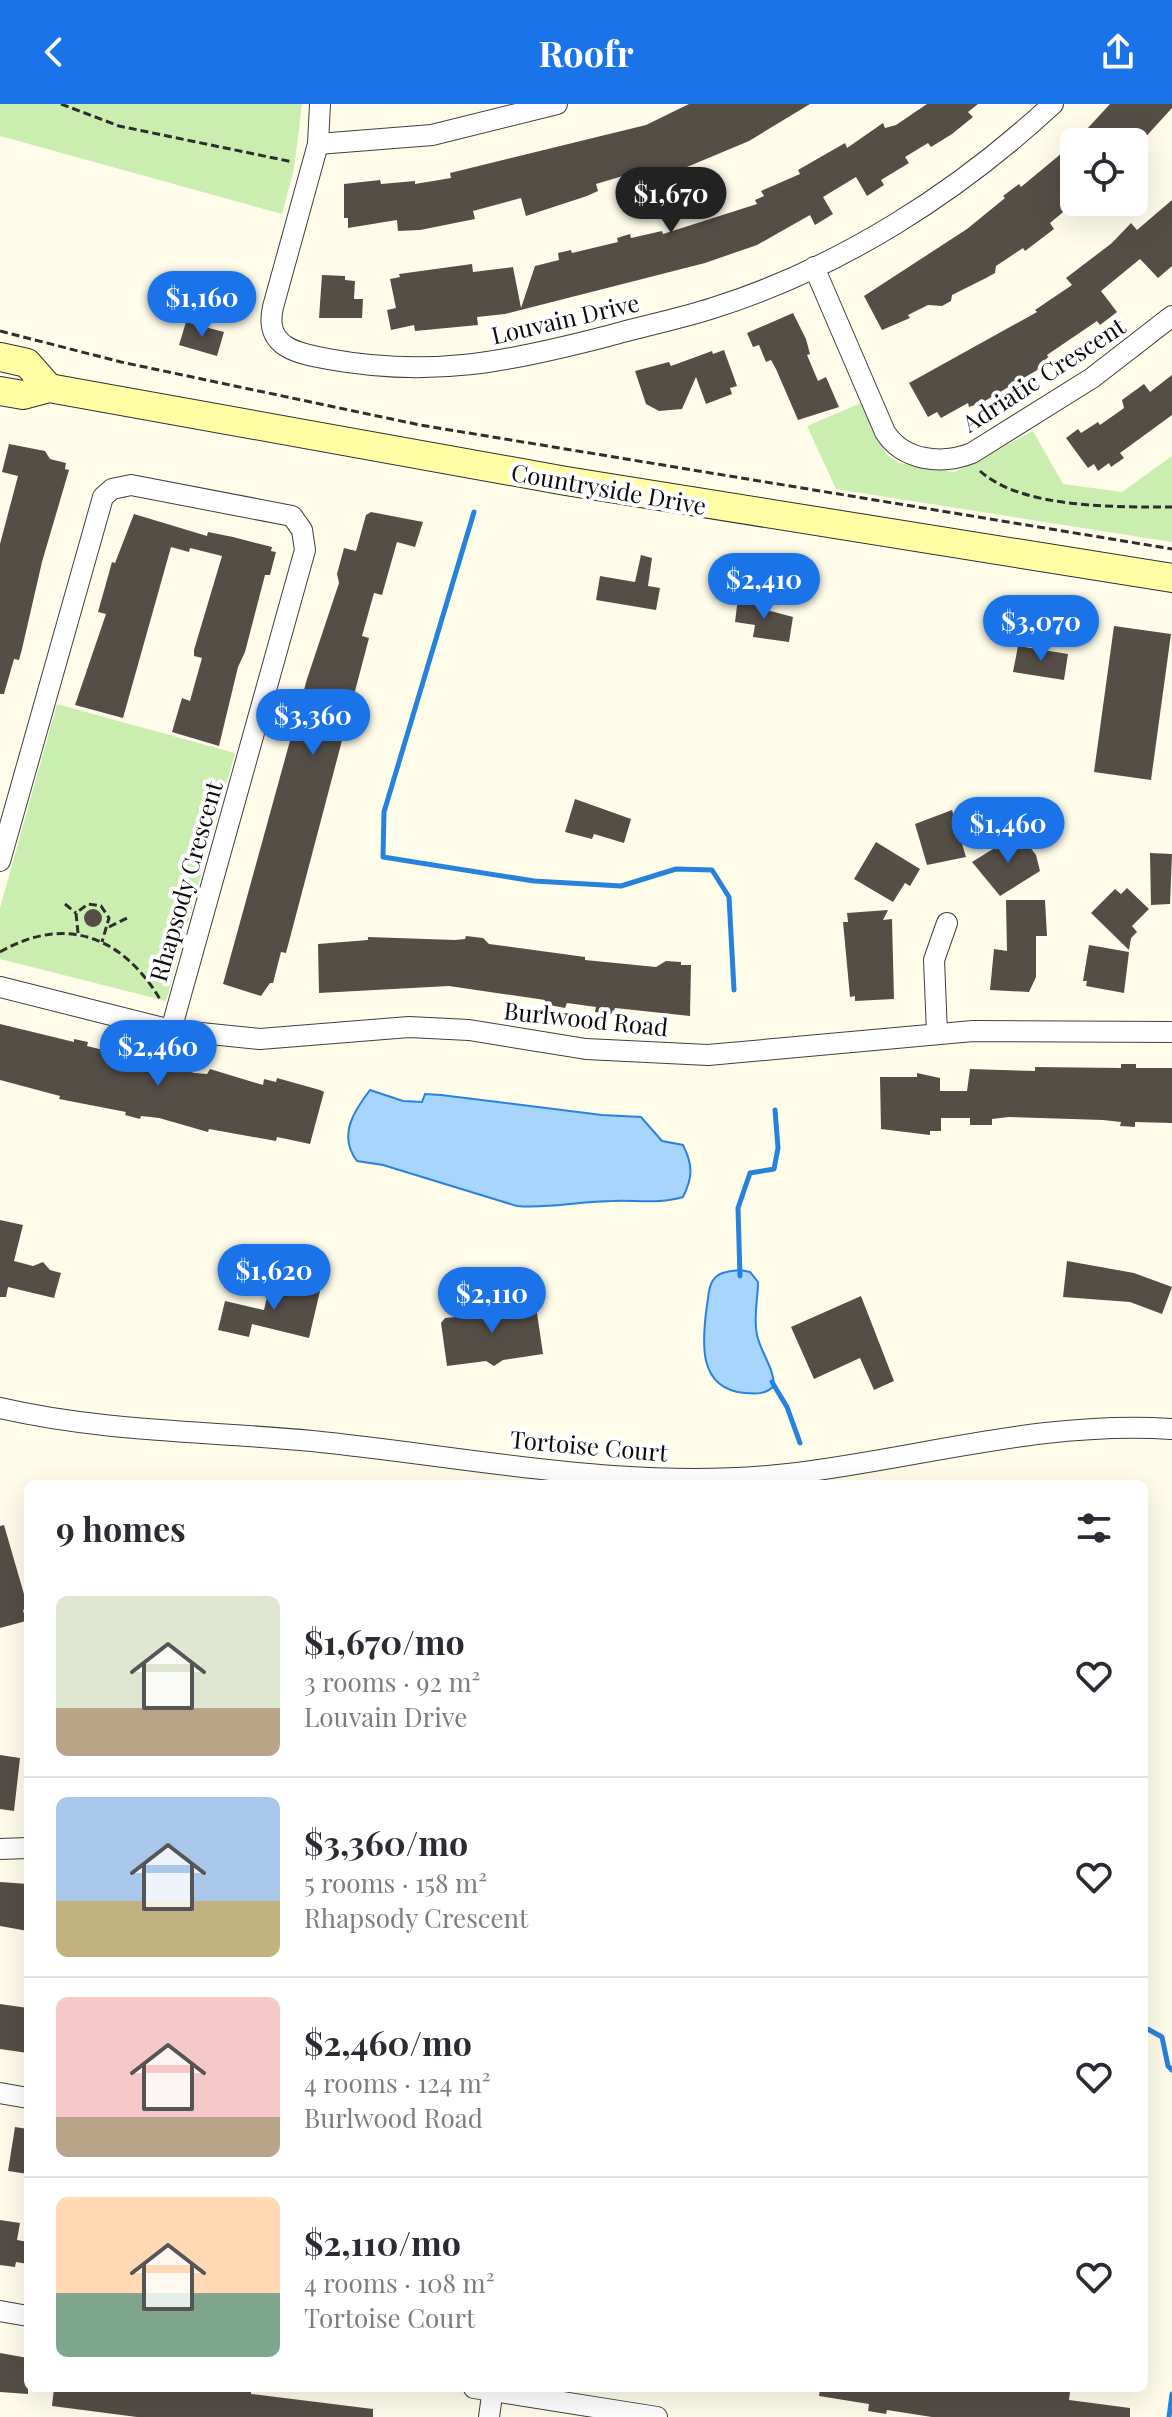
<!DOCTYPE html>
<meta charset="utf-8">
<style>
:root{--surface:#fff;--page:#f2f2f3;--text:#2b2b33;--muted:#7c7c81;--line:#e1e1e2;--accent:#1a73e8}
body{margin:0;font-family:"Playfair Display",serif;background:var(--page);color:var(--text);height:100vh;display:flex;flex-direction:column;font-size:30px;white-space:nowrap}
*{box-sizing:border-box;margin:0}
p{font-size:26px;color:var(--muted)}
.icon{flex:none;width:44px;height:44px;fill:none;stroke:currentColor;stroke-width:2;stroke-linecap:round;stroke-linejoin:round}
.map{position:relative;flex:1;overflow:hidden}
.drawer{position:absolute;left:24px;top:1376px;width:1124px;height:912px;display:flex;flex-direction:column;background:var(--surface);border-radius:12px;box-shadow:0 8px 32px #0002}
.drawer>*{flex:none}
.buttons{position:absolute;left:1060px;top:24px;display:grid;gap:16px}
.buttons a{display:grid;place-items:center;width:88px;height:88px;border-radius:12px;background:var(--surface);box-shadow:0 8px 32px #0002;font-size:40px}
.price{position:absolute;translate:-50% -68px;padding:0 18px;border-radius:28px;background:var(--accent);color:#fff;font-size:26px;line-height:52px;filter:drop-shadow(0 2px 4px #0008)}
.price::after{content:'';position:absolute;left:50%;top:48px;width:24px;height:18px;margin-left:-12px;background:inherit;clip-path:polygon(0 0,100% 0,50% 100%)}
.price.on{background:#222;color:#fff}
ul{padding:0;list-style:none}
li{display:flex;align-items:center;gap:24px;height:200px;padding:0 32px}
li+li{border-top:2px solid var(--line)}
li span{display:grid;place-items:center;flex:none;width:224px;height:160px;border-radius:12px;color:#555}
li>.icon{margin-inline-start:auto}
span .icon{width:96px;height:96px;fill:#fffc;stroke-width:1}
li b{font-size:34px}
h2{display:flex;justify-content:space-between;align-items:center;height:96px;padding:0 32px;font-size:34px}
header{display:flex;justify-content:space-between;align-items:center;height:104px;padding:0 32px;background:var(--accent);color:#fff;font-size:36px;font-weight:700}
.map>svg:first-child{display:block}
</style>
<header><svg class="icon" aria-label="back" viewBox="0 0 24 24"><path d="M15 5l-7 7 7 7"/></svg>Roofr<svg class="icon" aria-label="share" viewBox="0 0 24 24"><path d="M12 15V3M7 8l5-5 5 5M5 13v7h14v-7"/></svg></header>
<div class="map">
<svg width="1172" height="2313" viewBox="0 0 1172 2313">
<rect width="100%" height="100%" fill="#fffdea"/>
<g fill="#caeeb0">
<polygon points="0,0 302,0 294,65 282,110 0,32"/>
<polygon points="861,299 886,350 899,359 922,363 955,368 1033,327 1063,380 1122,388 1172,352 1172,438 836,385 807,322"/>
<polygon points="57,600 235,649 166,897 0,855 0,804"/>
</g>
<g fill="#a8d5fd" stroke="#2782dc" stroke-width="2">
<path d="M370,986L403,997L422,998L425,990L441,991L602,1011L641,1013L662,1037L683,1041C693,1061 693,1073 683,1093C660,1100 637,1096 613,1097C581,1097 549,1105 517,1102L383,1061L357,1057C338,1032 353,1008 370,986Z"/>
<path d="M740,1166L750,1168L758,1178C758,1196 753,1213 757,1231C761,1249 774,1264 774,1282C766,1290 757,1290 745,1289C697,1285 702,1237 707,1201C709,1191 708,1179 717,1172C723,1167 732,1167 740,1166Z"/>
</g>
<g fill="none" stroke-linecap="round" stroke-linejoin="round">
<g stroke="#2782dc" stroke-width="5">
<polyline points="474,408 384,708 383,753 534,777 621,782 676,765 712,766 729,793 734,886"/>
<polyline points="740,1172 738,1104 750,1069 774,1065 778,1044 775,1006"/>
<polyline points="772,1278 787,1303 800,1339"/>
<polyline points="1144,1923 1162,1933 1168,1962 1172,1966"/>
<polyline points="1169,2313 1172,2290"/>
</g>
</g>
<g fill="#554e47">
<polygon points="689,0 810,0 749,37 687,63 664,68 663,63 644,69 643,66 596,80 598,87 587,92 526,112 521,94 473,107 475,115 420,126 398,127 397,116 348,124 348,114 344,114 344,80 380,76 381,80 415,77 415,80 451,74 450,69 646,21"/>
<polygon points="927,0 978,0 968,8 973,13 952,30 931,43 928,39 905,53 909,59 881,76 884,81 867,92 856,73 823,93 833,110 815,121 810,111 757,141 705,159 505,210 477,213 478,221 415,227 414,221 391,226 387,206 396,204 390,175 400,173 399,170 472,160 473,168 513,163 521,204 535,162 559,156 558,149 571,146 572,149 618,138 617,134 630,130 631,134 662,127 663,130 757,100 755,96 764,92 761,87 800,70 798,66 845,39 847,44 883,19 885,24 896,21"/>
<polygon points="1110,0 1172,0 1172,4 1141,38 1075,38"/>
<polygon points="1074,39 1074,99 1050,119 1054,125 1025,147 1023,144 996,162 995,169 986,174 952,191 951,197 942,202 928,201 908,211 910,214 882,226 864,192 967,125 1005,94 1003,92 1019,80 1021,83"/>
<polygon points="1172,96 1172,162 1158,174 1140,155 1101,187 1117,208 1100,221 1097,217 1047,251 1051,258 983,298 969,303 968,299 941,314 937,308 928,313 909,279 1037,208 1035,206 1072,181 1066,174 1112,139 1131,119 1137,126"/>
<polygon points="322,171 345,172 345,176 355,177 354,195 363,195 362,214 319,214"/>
<polygon points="793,209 806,235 810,250 807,251 818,277 826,273 839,303 798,316 776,265 771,256 766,258 759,241 753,243 747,229"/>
<polygon points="186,218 224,228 217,252 179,241"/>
<polygon points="724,246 737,282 730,284 732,290 706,300 696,273 682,305 659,307 646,300 635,267 669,258 671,262 712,247 713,250"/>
<polygon points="1172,271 1172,311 1120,349 1124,354 1111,363 1109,359 1098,367 1094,360 1088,364 1066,334 1078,325 1081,329 1098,318 1100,321 1124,304 1122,296 1144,280 1150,288"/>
<polygon points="9,340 45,347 50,355 66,359 65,365 69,366 42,458 22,545 19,556 14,555 4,590 0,590 0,440 18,372 2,368"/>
<polygon points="371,408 423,418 415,443 397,438 382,491 374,489 362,532 369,534 286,849 281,848 273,879 270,879 261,892 223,880 307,575 339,479 337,470 344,444 356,447 366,411"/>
<polygon points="134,410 207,432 208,428 233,433 272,443 271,447 276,448 270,471 265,471 245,548 238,563 219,642 172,628 182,594 190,597 202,554 194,552 194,546 222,452 190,444 189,448 171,443 123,614 75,601 106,510 98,508 112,458 115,459"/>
<polygon points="641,451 652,454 648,482 660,484 656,506 596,496 600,472 635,478"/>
<polygon points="738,494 764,498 763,505 793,513 789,538 753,533 755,521 735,518"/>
<polygon points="1114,522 1171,530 1151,676 1094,668"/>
<polygon points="1018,542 1068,550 1064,576 1013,568"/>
<polygon points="575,695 631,715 624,739 594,730 592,735 565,728"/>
<polygon points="952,706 966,753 927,761 915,720"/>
<polygon points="1019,729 1036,751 1040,767 1000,792 972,758"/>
<polygon points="876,738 920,765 910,782 905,779 893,798 854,775"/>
<polygon points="1150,749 1172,750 1170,800 1151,801"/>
<polygon points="1127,784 1149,805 1132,822 1137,828 1131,834 1129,846 1091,809 1115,785 1121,790"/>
<polygon points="1006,796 1045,796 1047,832 1036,832 1036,873 1029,888 990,886 994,845 1007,847"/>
<circle cx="93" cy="814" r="9"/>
<polygon points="888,806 883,816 892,815 894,895 855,897 855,892 850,893 843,818 848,818 847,809"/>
<polygon points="466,832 483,834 489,840 585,853 585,856 656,863 666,857 681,858 681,861 691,861 690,912 615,904 613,910 595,908 596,903 567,899 565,904 544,900 545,896 449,882 319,889 318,840 368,836 368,833 455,836 465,835"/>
<polygon points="1089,841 1129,848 1124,889 1086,882 1087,877 1083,877"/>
<polygon points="0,920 74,938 74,935 88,938 87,942 140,955 140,952 154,955 154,959 195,969 207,970 210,965 263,981 264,975 276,978 277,974 320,986 324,988 310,1040 277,1033 276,1037 209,1025 208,1028 159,1014 141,1012 140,1015 125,1011 126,1008 59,995 60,992 0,976"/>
<polygon points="1121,960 1136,960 1136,964 1172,964 1172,1019 1135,1018 1135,1023 1120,1022 1121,1018 1103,1016 1009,1013 992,1015 992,1021 970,1021 970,1014 941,1014 941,1027 930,1027 930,1031 881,1025 880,973 917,973 917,969 940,974 940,987 967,987 970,965 1035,967 1035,963 1121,964"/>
<polygon points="0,1116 23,1121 14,1157 33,1162 43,1158 50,1166 61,1169 54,1194 8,1183 6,1193 0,1193"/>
<polygon points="1067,1157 1134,1169 1172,1183 1162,1210 1130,1198 1063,1193"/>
<polygon points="271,1176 320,1187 309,1234 252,1220 249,1233 218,1226 225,1197 264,1206"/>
<polygon points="485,1190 498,1194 500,1209 524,1206 528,1196 537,1209 543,1250 503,1256 494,1262 486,1257 447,1262 441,1219 445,1214 478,1211 476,1197"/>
<polygon points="861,1192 894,1277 874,1286 860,1254 814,1275 791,1223"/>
<polygon points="4,1421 28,1504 23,1506 26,1517 0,1524 0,1422"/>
<polygon points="0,1651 20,1654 14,1707 0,1705"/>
<polygon points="0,1778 28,1780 28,1827 0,1822"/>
<polygon points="0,1900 28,1904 28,1949 0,1945"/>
<polygon points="15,2023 28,2025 28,2070 8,2067"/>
<polygon points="0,2116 20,2119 17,2136 28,2138 28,2160 16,2158 15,2163 0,2161"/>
<polygon points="0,2249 28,2254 28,2290 0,2288"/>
<polygon points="54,2284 251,2284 251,2290 373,2305 373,2313 137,2313 52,2302"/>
<polygon points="820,2284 1054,2284 1070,2288 1069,2296 1130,2304 1130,2313 932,2313 887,2306 886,2310 868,2307 869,2300 819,2292"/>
</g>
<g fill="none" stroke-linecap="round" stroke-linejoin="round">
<defs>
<g id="minor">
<path d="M320,0L318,40L273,203C264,243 296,249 328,255C431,274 508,258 608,232C643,222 679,215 713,204C840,164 957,89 1053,0"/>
<polyline points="318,40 432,31 557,0"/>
<path d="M814,163L885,328C903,357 942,361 972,349L1092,274L1172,212"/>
<polyline points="0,757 103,393 112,385 131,381 292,412 302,426 305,446 171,926"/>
<polyline points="0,883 171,926 260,935 409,923 469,926 586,945 708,951 973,927 1172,928"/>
<polyline points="937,929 934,856 947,819"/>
<path d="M0,1304C104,1328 207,1327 312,1337C471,1353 629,1388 788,1370C917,1355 1041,1316 1172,1325"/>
<polyline points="0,1745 28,1744"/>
<polyline points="0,1989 28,1994"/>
<polyline points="0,2207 28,2212"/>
<polyline points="474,2284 657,2313"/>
<polyline points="489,2313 493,2284"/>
</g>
<g id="secondary">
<polyline points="0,253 27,259 49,284"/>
<polyline points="0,287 23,291 49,284 566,377 1172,474"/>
</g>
</defs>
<use href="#minor" stroke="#3f3f3f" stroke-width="22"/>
<use href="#secondary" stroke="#2e2e2e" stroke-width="30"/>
<g stroke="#2e2e2e" stroke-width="3" stroke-dasharray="8 4" stroke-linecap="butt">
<polyline points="61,0 119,22 293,58"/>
<polyline points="0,227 121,258 420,321 1172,445"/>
<path d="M980,367C1022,405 1118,403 1172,403"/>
<polyline points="65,800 76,809"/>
<polyline points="109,823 127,814"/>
<polyline points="78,829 76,809 88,800 101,802 109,814 102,838"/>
<path d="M0,848C66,810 124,833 161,897"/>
</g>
<use href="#minor" stroke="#fff" stroke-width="20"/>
<use href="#secondary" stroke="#fffea5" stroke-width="28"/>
</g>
<g text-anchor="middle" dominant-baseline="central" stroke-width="8" stroke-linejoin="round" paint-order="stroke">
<g font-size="24" fill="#0c0c0c" stroke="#fff">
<text transform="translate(565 214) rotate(-13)">Louvain Drive</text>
<text transform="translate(1043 270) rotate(-33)">Adriatic Crescent</text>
<text transform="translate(609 384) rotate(10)">Countryside Drive</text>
<text transform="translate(185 777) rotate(-74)">Rhapsody Crescent</text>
<text transform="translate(586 914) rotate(6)">Burlwood Road</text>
<text transform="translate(589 1341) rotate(5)">Tortoise Court</text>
</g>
</g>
</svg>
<div class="buttons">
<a><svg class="icon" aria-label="locate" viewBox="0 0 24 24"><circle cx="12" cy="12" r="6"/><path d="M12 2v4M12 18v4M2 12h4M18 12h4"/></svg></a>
</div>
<b class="price on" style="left:671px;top:131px">$1,670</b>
<b class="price" style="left:202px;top:235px">$1,160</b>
<b class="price" style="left:764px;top:517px">$2,410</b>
<b class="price" style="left:1041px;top:559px">$3,070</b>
<b class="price" style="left:313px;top:653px">$3,360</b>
<b class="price" style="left:1008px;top:761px">$1,460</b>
<b class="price" style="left:158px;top:984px">$2,460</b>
<b class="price" style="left:274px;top:1208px">$1,620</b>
<b class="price" style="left:492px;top:1231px">$2,110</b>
<section class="drawer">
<h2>9 homes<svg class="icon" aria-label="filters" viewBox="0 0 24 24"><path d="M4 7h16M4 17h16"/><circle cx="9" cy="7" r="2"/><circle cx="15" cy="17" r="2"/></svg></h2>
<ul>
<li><span style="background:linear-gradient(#dfe7d0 70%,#b9a48a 0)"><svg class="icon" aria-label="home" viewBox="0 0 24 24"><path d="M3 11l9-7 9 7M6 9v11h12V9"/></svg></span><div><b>$1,670/mo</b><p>3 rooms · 92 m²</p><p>Louvain Drive</p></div><svg class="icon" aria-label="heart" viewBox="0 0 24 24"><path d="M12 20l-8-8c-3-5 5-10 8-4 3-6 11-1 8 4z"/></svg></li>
<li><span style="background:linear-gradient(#a9c7e8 65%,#c2b280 0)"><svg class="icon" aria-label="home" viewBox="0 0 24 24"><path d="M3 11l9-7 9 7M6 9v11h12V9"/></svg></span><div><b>$3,360/mo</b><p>5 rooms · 158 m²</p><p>Rhapsody Crescent</p></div><svg class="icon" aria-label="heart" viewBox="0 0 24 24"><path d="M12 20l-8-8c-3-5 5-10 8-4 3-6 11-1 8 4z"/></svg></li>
<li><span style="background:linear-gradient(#f6c9c9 75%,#b9a48a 0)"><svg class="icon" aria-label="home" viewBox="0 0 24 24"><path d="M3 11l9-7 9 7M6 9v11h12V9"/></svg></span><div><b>$2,460/mo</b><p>4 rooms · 124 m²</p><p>Burlwood Road</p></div><svg class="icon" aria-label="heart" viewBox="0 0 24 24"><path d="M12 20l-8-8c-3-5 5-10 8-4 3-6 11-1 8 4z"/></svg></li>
<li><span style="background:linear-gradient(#ffd9b3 60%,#7fa58c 0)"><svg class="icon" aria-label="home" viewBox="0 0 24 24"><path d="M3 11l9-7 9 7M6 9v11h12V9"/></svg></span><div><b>$2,110/mo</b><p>4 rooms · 108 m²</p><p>Tortoise Court</p></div><svg class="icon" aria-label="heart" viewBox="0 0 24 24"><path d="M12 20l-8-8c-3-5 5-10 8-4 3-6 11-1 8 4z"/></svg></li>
</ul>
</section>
</div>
